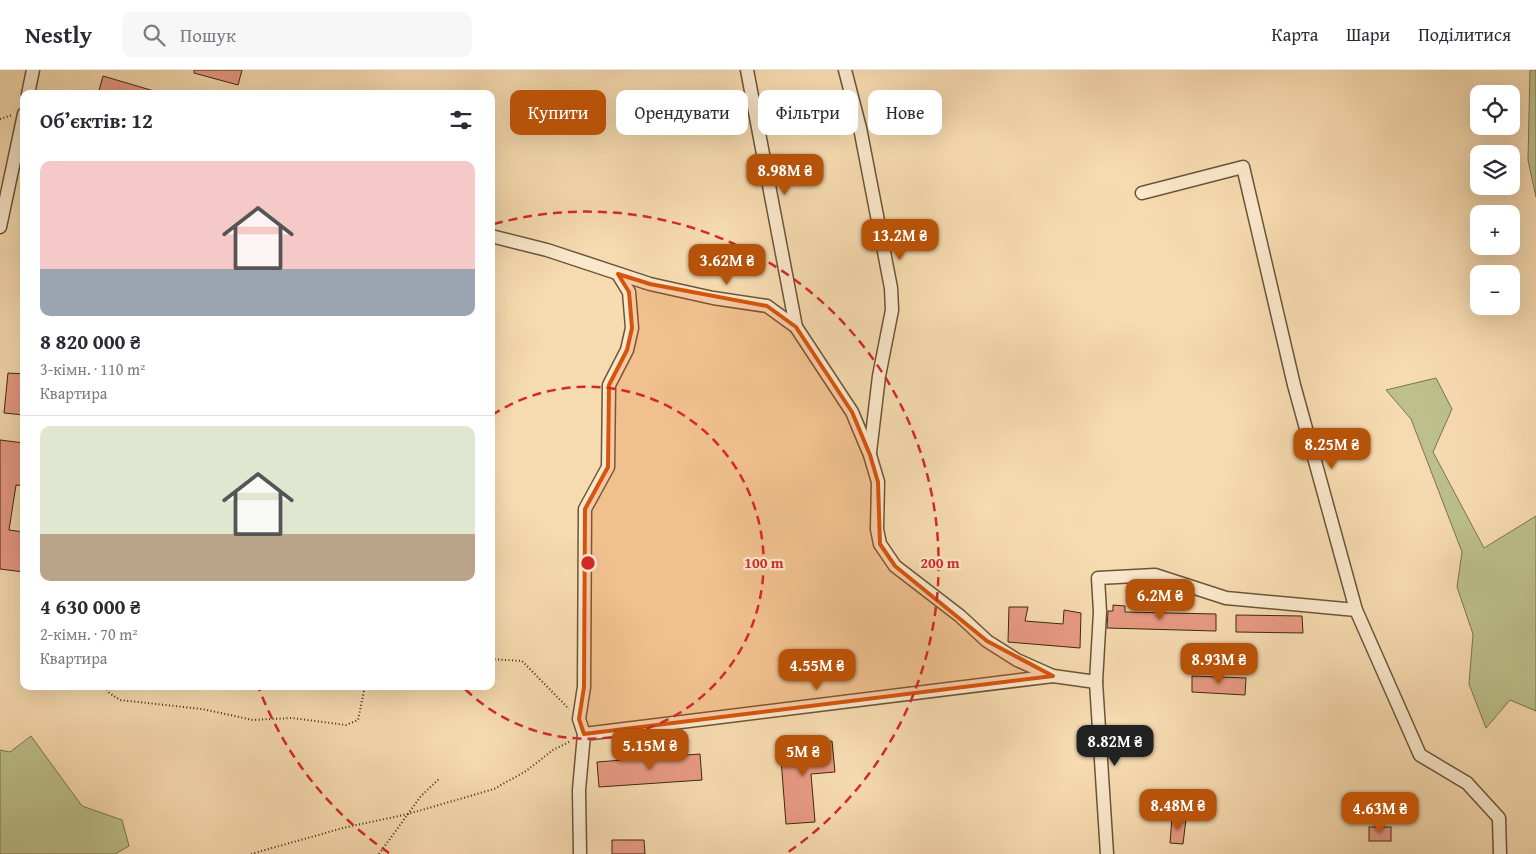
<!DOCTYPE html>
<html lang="uk">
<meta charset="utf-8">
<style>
:root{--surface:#fff;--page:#f7f7f7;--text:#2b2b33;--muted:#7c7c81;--line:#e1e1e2;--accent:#b45309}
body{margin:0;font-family:"Gentium Book Plus",serif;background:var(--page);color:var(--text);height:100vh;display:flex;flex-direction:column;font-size:19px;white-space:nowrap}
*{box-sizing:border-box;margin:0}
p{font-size:16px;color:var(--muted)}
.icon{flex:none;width:28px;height:28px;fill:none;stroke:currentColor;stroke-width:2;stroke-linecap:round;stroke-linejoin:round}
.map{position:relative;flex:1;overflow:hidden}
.side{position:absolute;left:20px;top:20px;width:475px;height:600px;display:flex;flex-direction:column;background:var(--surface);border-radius:10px;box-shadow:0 5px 20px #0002}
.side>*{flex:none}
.banner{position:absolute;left:510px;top:20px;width:475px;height:45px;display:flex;gap:10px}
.controls{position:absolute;left:1470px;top:15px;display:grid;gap:10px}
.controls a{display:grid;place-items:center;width:50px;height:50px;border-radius:10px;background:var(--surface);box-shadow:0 5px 20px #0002;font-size:25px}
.price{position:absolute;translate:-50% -42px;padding:0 11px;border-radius:10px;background:var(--accent);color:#fff;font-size:16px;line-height:32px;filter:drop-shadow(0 1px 2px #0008)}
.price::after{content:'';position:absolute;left:50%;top:30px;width:15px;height:11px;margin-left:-8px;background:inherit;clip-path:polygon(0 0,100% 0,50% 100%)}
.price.on{background:#222;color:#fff}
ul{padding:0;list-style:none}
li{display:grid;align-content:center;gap:10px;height:265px;padding:0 20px}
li+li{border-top:1px solid var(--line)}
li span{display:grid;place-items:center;height:155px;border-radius:10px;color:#555}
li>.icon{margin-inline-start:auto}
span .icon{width:90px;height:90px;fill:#fffc;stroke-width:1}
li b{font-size:21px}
h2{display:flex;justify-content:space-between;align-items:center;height:60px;padding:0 20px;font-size:21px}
.tag{padding:0 18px;border-radius:10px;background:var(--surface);box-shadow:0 5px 20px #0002;font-size:18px;line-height:45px}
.tag.on{background:var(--accent);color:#fff}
header{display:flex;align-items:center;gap:30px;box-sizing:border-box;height:70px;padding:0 25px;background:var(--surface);border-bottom:1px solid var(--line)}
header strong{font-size:24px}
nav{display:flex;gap:28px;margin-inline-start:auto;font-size:18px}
.search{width:350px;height:45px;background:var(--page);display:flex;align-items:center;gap:12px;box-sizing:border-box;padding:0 18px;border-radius:10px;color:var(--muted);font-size:19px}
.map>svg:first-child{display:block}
</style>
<header>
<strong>Nestly</strong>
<div class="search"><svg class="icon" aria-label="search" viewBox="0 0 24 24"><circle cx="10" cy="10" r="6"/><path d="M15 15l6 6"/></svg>Пошук</div>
<nav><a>Карта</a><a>Шари</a><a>Поділитися</a></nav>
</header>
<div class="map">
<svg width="1536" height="784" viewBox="0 0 1536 784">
<rect width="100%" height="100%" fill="#f7dbb0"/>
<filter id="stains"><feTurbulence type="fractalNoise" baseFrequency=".004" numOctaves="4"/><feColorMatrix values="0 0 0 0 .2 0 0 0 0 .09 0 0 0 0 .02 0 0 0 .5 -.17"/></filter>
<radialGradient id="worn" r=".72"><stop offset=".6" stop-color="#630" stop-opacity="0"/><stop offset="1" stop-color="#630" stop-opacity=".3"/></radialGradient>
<g fill="#bdc08b" stroke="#7c744d">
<polygon points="1530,0 1536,0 1536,127 1528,90"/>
<polygon points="1436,308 1452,339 1433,382 1484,478 1536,446 1536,641 1510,630 1486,658 1469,614 1473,564 1457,517 1462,482 1411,349 1386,320"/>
<polygon points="31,666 82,736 122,750 129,776 115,784 0,784 0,680 10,682"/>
</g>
<g fill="#e89a83" stroke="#3c280f">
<polygon points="194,0 242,0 238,15 194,3"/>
<polygon points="103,6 154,21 153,24 98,24"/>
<polygon points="8,303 24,304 24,345 4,343"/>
<polygon points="0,370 24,373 24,416 16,415 9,460 24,462 24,502 0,499"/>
<polygon points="1113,535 1125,536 1125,542 1216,544 1216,561 1107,558 1108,541 1113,541"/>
<polygon points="1009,537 1028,537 1025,551 1063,554 1064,540 1081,543 1080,578 1008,572"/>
<polygon points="1236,545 1302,546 1303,563 1236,562"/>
<polygon points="1192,606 1246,608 1245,625 1192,622"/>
<polygon points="832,671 835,702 811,704 815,752 786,754 780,676"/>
<polygon points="700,684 702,710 599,717 597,692"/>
<polygon points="1172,748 1186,749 1183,774 1170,773"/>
<rect x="1369" y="757" width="22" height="14"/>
<polygon points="612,770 644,770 645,784 612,784"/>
</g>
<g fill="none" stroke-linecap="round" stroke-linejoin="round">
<defs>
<g id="minor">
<polyline points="747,0 796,257"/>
<polyline points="845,0 860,58 891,218 892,240 879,306 870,382"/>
<polyline points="28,24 33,0"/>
<polyline points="1142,123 1243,97 1294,315 1356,540 1420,685 1467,713 1499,748 1500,784"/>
<polyline points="0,157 24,44"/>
<polyline points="491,166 547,180 650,214 713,228 767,236 796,257 852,342 870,385 878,412 877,459 880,474 895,496 960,546 987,571 1017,590 1053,606 1096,612"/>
<polyline points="584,664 1053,606"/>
<polyline points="580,784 579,720 584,664 579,649 584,617 585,439 608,397 609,315 627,280 632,258 629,222 618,204"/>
<polyline points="1107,784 1096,612 1100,542 1098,508 1155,505 1226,528 1356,540"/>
</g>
</defs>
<use href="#minor" stroke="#6b5537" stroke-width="15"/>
<g stroke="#3c280f" stroke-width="2" stroke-dasharray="1 2.5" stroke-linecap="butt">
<polyline points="0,49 12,45"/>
<polyline points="491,589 522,591 569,639"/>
<polyline points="106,616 108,622 120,630 202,639 253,650 292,648 346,655 358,650 365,616"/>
<polyline points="251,784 343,758 408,744 494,719 526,701 553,680 571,671"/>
<polyline points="379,784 421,726 440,708"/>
</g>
<use href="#minor" stroke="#fae8cc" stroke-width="12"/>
</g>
<path fill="#d7540c" fill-opacity="0.2" stroke="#d7540c" stroke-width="4" stroke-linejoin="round" d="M618,204L650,214L767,236L796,257L852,342L870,385L878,412L880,474L895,496L987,571L1053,606L584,664L579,649L584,617L585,439L608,397L609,315L627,280L632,258L629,222Z"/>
<g fill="none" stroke="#d62828" stroke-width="2.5" stroke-dasharray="9 6">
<path d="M492 345A176 176 0 1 1 462 616"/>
<path d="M389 783A352 352 0 0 1 258 616M494 154A352 352 0 0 1 787 783"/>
</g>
<circle cx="588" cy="493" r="8" fill="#d62828" stroke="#fae8cc" stroke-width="2.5"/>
<g font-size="15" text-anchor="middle" font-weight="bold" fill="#d62828" stroke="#fae8cc" stroke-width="4.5" stroke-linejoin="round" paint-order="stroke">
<text x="764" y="498">100 m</text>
<text x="940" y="498">200 m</text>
</g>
<rect width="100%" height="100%" filter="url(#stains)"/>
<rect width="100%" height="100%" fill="url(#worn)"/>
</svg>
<div class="controls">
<a><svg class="icon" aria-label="locate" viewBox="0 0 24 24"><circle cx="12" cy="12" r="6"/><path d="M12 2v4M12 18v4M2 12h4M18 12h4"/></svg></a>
<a><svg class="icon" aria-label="layers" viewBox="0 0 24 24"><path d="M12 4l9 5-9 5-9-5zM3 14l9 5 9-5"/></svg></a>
<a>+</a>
<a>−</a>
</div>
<b class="price" style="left:785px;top:126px">8.98M ₴</b>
<b class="price" style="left:900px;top:191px">13.2M ₴</b>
<b class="price" style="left:727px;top:216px">3.62M ₴</b>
<b class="price" style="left:1332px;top:400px">8.25M ₴</b>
<b class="price" style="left:1160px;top:551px">6.2M ₴</b>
<b class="price" style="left:1219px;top:615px">8.93M ₴</b>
<b class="price" style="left:817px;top:621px">4.55M ₴</b>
<b class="price on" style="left:1115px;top:697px">8.82M ₴</b>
<b class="price" style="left:650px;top:701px">5.15M ₴</b>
<b class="price" style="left:803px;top:707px">5M ₴</b>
<b class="price" style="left:1178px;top:761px">8.48M ₴</b>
<b class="price" style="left:1380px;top:764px">4.63M ₴</b>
<div class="banner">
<a class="tag on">Купити</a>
<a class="tag">Орендувати</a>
<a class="tag">Фільтри</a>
<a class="tag">Нове</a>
</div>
<section class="side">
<h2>Об’єктів: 12<svg class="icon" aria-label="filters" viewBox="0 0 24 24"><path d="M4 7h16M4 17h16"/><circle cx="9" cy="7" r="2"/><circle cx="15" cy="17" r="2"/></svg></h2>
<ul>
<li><span style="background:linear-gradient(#f6c9c9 70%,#9aa5b1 0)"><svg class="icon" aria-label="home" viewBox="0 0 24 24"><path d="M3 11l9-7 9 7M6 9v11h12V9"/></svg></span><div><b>8 820 000 ₴</b><p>3-кімн. · 110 m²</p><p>Квартира</p></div></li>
<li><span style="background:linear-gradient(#dfe7d0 70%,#b9a48a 0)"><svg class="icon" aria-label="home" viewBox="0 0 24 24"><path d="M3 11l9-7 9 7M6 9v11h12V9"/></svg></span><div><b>4 630 000 ₴</b><p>2-кімн. · 70 m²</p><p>Квартира</p></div></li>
</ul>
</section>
</div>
